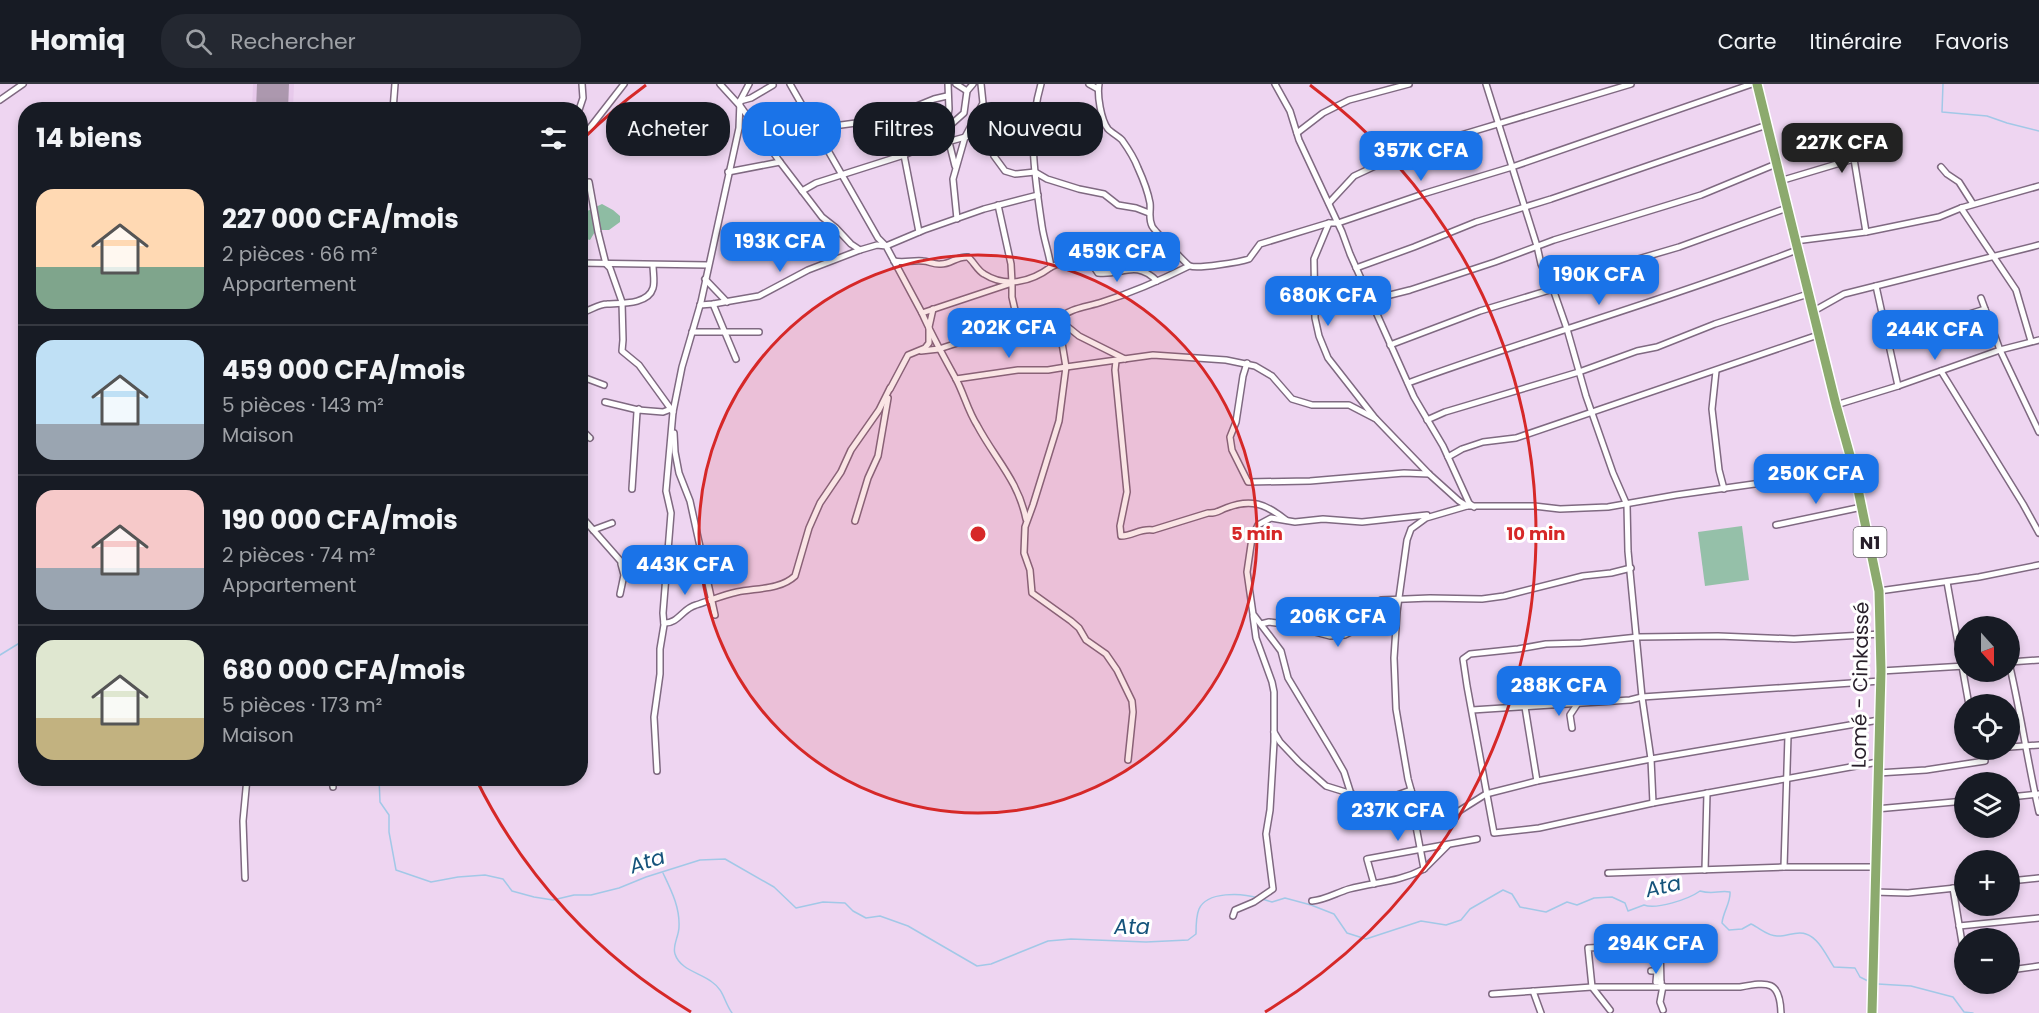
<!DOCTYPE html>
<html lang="fr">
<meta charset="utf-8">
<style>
:root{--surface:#171b24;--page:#242831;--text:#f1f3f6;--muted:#9ea1a6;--line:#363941;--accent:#1a73e8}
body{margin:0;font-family:Poppins,sans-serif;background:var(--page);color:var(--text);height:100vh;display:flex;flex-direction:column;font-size:22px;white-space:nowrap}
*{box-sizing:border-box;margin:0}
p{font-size:20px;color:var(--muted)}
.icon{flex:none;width:33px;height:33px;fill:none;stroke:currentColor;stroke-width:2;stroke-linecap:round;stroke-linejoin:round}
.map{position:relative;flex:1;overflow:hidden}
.drawer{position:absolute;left:18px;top:18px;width:570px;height:684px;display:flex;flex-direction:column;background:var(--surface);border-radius:24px;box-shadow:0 3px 9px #0003}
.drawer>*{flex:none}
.banner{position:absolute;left:606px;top:18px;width:570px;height:54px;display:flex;gap:12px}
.needle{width:39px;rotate:159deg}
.tools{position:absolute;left:1954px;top:532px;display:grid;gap:12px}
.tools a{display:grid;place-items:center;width:66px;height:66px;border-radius:50%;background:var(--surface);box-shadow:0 3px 9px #0003;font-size:30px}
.price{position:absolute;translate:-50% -51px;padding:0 14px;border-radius:12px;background:var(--accent);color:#fff;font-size:20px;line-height:39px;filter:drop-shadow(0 2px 3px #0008)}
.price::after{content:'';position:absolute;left:50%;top:36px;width:18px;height:14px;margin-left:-9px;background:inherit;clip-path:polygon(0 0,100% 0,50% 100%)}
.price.on{background:#222;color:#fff}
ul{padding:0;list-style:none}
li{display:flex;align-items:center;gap:18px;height:150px;padding:0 18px}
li+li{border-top:2px solid var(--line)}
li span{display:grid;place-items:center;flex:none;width:168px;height:120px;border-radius:18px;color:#555}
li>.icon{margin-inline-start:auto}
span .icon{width:72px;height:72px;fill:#fffc;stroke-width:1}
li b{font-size:26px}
h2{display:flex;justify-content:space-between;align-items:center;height:72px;padding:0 18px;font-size:26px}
.tag{padding:0 21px;border-radius:24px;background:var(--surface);box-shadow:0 3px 9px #0003;font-size:21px;line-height:54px}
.tag.on{background:var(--accent);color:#fff}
header{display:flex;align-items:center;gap:36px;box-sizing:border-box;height:84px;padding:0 30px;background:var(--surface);border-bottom:2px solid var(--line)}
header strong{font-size:28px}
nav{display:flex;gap:33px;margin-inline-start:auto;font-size:21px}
.search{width:420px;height:54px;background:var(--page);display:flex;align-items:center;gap:15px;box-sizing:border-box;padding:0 21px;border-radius:24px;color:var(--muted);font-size:22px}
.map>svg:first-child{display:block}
</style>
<header>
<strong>Homiq</strong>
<div class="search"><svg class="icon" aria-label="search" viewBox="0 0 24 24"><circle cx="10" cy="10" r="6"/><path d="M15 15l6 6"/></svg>Rechercher</div>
<nav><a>Carte</a><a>Itinéraire</a><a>Favoris</a></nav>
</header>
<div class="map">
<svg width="2039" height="929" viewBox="0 0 2039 929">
<rect width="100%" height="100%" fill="#eed5f1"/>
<polygon fill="#e7c9eb" points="253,0 294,0 293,25 252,25"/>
<polygon fill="#95c0a9" points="1742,442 1749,496 1705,502 1698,448"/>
<polygon fill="#8ebca3" points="602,120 613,126 620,132 620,138 609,146 596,146 590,156 582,154 581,130"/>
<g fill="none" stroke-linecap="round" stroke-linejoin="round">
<g stroke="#a2c8e7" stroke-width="1.5">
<polyline points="1943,0 1942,28 1987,32 2007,39 2039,47"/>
<polyline points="0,571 26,555"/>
<path d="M379,694L380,718L389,731V748L396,786L431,798L458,793L485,791L503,795L512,807L534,813L553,816L574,811H591L619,804L646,793L700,776L725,775L774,803L796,824L823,818L845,819L853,827L866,834L880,832L908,842L977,882L991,880L1048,857L1071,855L1146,858L1188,856L1196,850C1196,842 1196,832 1199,825C1207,807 1242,809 1258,814"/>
<path d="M663,789C671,806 680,823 679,843C679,852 672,862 675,870C680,886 701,889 712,898C724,906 724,918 732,929"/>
<path d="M1262,815L1272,818L1285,814L1311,821L1334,830L1347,849L1366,855L1421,837L1446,841L1461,836L1470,825L1503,806L1512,810L1520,823L1546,828L1567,818L1577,821L1594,814L1612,813L1625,819L1628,827L1644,821C1656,826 1689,815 1700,807C1714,811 1718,806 1730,808C1731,818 1723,828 1722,839L1729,846L1742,845L1751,840C1760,844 1767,852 1777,852C1786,853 1797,846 1806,850C1819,854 1827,873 1834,883L1855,884L1860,893L1868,897"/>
<polyline points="1878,900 1911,902 1953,913 1964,928 1973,929"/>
</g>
<polyline stroke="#ac98ae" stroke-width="32" points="272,26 273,0"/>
<defs>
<g id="street">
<path d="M720,0L741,23L780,78L822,133L836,144L851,160L860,166L877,161L886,162L922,229L1012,199V213L1018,239C1031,242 1044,233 1058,235L1066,283L1153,271L1226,276L1255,282L1272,292L1292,315L1312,321H1349L1376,335L1429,390L1459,417L1467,422H1534L1560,425L1608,423L1676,411L1854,386"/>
<polyline points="790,0 878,154 886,162 924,146 984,125 1038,111"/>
<polyline points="956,0 967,7"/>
<polyline points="1089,0 1098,5"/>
<path d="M1099,0C1097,11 1101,36 1108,45C1112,49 1118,52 1122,56C1127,63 1135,76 1138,84C1143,95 1148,108 1150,119C1151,127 1148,134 1152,142C1153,145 1187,181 1190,182C1198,185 1240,178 1249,175L1260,160L1329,139H1338L1426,109L1512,83L1752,0"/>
<polyline points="1275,0 1290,27 1299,56 1342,148 1350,170 1414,313 1443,362 1469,419 1474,423"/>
<polyline points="1486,0 1537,162 1541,180 1553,205 1567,245 1586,312 1613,389 1627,421 1628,467 1642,613 1651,675 1653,719"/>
<polyline points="0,16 23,0"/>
<polyline points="740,17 751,14 773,1"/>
<polyline points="393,26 395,0"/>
<polyline points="579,26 583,14 582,0"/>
<polyline points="980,26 994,72 1005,87 1015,90 1035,88 1047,95 1079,105 1104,110 1118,121 1136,124 1149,129"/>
<polyline points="946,44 949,25 948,0"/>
<polyline points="589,45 624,0"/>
<polyline points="817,47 826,43 856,39 902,28 934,15 947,12"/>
<polyline points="1297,49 1323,29 1349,16 1409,0"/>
<polyline points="949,58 955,82"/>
<polyline points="928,61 964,29 967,7 973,0"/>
<polyline points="1854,75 1866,148"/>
<polyline points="1941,83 1947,90 1959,98 1973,120"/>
<polyline points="728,88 780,78"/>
<polyline points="1780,97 1897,62"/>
<polyline points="589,98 598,148 606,180 610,184 622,218 623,256 622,267 639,281 673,328"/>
<polyline points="802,107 816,99 904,71"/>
<polyline points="1329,119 1354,92 1386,77 1461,51 1631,0"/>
<polyline points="998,121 1011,180 1012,199"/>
<polyline points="1961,124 2016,206 2031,257"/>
<polyline points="957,135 953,95 965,53 983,19 981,0"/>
<polyline points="1329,139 1314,175 1315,234 1319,252 1328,274 1375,334"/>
<polyline points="919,148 904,71 911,68 987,47"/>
<polyline points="1795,157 1866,148 1939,133 1961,124 2039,102"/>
<path d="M894,177C904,179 913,176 923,177C929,177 934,181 941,180C951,180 957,172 968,173C974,178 977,186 984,190C1006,204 1031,198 1051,183C1049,169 1044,156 1042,142C1035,94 1027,48 1041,0"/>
<polyline points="580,179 708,181"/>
<path d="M1051,183C1063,177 1075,174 1089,176L1098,189C1122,192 1135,175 1157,197"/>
<polyline points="1356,184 1414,163 1476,138 1551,115 1767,41"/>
<polyline points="705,195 727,218"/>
<polyline points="1876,202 1898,302"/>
<polyline points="1981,214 2000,266 2039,348"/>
<polyline points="713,220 736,275"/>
<polyline points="1373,220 1386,212 1410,206 1495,178 1554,156 1701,111 1776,80"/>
<polyline points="700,221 713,220 759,212 808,186 860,166"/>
<polyline points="1812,228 1844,210 2039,161"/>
<path d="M580,229C590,227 598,220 607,220C620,219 648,221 653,204C655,198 653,188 653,181"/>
<path d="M922,229C932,252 944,273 956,295C964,310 968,327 977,341C995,375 1018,396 1026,435"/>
<polyline points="692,248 759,248"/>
<polyline points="1888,256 1985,225"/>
<polyline points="1390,261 1480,227 1553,205 1638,175 1679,163 1787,124"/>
<polyline points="921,267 939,265 1018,239"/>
<path d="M1125,275L1079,252L1058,235C1070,224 1087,223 1102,218C1131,209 1161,196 1189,182"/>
<path d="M1116,277L1115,286L1127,408L1120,442L1121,452C1133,452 1140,444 1153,446L1208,429C1216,430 1220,426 1226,424C1251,414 1266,420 1286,436"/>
<polyline points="1247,279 1243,292 1236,338 1230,353 1232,366 1248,398 1310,397 1404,389 1429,390"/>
<polyline points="1716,287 1712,325 1719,386 1724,405"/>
<polyline points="1941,287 2023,420 2039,449"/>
<polyline points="580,292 604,301"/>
<polyline points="956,295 1018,286 1048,286 1066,283 1059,337 1033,421 1025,443 1024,469 1030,486 1032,509 1071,537 1079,544 1086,556 1106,570 1117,586 1132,617 1133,628 1128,676"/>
<path d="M1408,299C1537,252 1669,215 1797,166"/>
<polyline points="890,305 908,271 925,264 929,259 929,243 933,225"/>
<polyline points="605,318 638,326 663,328 671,325"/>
<polyline points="1836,321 1898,302 2000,266 2039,256"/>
<polyline points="1427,336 1445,328 1579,288 1637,267 1657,263 1715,240 1808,210"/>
<polyline points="580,344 590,354"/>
<polyline points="674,349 675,368 679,389 690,417 715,531"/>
<polyline points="1448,373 1462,365 1483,358 1516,354 1818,251"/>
<polyline points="632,405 637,328 639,325"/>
<polyline points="580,431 624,481 637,486 665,493"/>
<polyline points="855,437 868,394 878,372 888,314"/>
<polyline points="1776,441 1862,423"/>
<polyline points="593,446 612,439"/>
<polyline points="1947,498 1969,621"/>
<polyline points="1879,507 1979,493 2039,481"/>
<polyline points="620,510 624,491 621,480"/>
<path d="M664,539C678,540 683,524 696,521C709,517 723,511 737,508C756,504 780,506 795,492L809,444L820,419L841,388L851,366L879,326L890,304"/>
<polyline points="1261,540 1269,538 1284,540 1330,552 1345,551 1353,547 1374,521 1381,516 1430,514 1482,515 1504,512 1583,492 1611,489 1631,484"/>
<polyline points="2010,578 2039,576"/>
<path d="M2010,583C2021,631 2028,680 2039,728"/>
<polyline points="1881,587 1965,582"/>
<polyline points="1525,623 1537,697"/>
<polyline points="1472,626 1630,616 1642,613 1881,597"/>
<polyline points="1572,644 1570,631 1578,619"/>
<polyline points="1274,648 1280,658 1299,678 1326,702 1355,711 1370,711 1386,715 1411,706"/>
<polyline points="2010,663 2039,661"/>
<polyline points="1878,678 1653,719 1539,744 1494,749 1467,602 1463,575 1470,570 1518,565 1546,560 1581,559 1638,553 1718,552 1794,555 1881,550"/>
<polyline points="657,687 654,633 660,590 660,565 664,541 663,529 671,429 666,407 673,328 682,283 701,218 739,44 740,17 749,0"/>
<polyline points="1878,689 1926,686 1985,677 1984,666"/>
<polyline points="332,694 333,703"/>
<polyline points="1351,710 1344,688 1332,667 1288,594 1281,567 1253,530 1247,488 1252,454 1258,441 1271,434 1295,438 1323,435 1362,438 1427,431"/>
<polyline points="2010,713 2039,710"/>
<polyline points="1876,725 1965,717"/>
<polyline points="1378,735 1392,725 1427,724 1449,728 1459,727 1486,710 1537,697 1651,675 1879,636"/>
<polyline points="1784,783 1788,652"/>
<polyline points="1424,785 1448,761"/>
<polyline points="1705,786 1707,709"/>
<polyline points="1608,789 1784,783 1875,783"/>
<polyline points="245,794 243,737 247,694"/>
<polyline points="2010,797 2039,794"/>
<polyline points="1374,800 1367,775 1477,755"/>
<polyline points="1953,804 1965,877"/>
<polyline points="1874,808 1908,809 1965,803"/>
<path d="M1312,817C1325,816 1336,809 1349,805C1375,798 1399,798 1424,785L1415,737V720L1408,695L1396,625L1394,574L1397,528L1407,456L1411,445L1426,434L1467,422"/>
<polyline points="1233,832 1235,826 1254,818 1273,805 1266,750 1270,726 1274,658 1274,608 1272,598 1256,554 1253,532"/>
<polyline points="1959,842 2039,834"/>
<polyline points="1660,859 1661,902"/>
<polyline points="2010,886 2039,882"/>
<polyline points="1651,887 1657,887 1656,898 1661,898"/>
<polyline points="1533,907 1541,929"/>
<path d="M1492,910L1592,903H1740C1768,898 1780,896 1781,929"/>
<polyline points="1610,926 1592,903 1588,864 1710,858"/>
<polyline points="1663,926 1660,918 1663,902"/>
</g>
<polyline id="highway" points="1757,0 1836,321 1854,386 1879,507 1881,587 1872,929"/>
</defs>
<use href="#street" stroke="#7f6981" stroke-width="8"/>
<use href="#highway" stroke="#fff" stroke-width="12"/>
<use href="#street" stroke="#fff" stroke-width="5"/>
<use href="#highway" stroke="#8caa6e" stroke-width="9"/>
</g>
<circle cx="978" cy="450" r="279" fill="#d62828" fill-opacity=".12"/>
<g fill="none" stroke="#d62828" stroke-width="3">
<circle cx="978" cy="450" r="279"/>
<path d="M691 928A558 558 0 0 1 476 695M583 55A558 558 0 0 1 646 1M1310 1A558 558 0 0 1 1265 928"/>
</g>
<g text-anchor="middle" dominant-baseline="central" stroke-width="6" stroke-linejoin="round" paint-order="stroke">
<rect fill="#fff" stroke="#686269" stroke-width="1.5" x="1853.5" y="443" width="33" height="30" rx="4.5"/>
<g font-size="18" font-weight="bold" fill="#271e29">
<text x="1870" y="458">N1</text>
</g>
<g font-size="20" fill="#271e29" stroke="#fff">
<text transform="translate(1860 601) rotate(-89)">Lomé - Cinkassé</text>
</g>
<g font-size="21" font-style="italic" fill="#15537b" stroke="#fff">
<text transform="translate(647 777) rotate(-18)">Ata</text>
<text transform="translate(1663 802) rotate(-13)">Ata</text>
<text x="1132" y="842">Ata</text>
</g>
</g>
<circle cx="978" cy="450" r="9" fill="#d62828" stroke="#fff" stroke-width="3"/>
<g font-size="18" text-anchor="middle" font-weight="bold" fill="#d62828" stroke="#fff" stroke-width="6" stroke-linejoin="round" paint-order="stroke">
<text x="1257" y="456">5 min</text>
<text x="1536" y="456">10 min</text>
</g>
</svg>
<div class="tools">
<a><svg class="needle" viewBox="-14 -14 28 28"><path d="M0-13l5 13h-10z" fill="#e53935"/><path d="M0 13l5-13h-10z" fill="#9ea1a6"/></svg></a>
<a><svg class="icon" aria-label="locate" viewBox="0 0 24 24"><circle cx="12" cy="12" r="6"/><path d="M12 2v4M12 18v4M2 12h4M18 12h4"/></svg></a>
<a><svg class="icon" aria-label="layers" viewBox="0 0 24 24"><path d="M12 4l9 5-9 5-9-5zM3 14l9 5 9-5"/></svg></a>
<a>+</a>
<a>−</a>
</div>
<b class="price on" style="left:1842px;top:90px">227K CFA</b>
<b class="price" style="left:1421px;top:98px">357K CFA</b>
<b class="price" style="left:780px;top:189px">193K CFA</b>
<b class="price" style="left:1117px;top:199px">459K CFA</b>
<b class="price" style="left:1599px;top:222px">190K CFA</b>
<b class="price" style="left:1328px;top:243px">680K CFA</b>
<b class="price" style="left:1009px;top:275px">202K CFA</b>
<b class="price" style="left:1935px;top:277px">244K CFA</b>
<b class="price" style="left:1816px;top:421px">250K CFA</b>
<b class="price" style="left:685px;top:512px">443K CFA</b>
<b class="price" style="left:1338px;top:564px">206K CFA</b>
<b class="price" style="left:1559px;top:633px">288K CFA</b>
<b class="price" style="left:1398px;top:758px">237K CFA</b>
<b class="price" style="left:1656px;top:891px">294K CFA</b>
<div class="banner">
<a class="tag">Acheter</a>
<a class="tag on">Louer</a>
<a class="tag">Filtres</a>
<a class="tag">Nouveau</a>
</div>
<section class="drawer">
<h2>14 biens<svg class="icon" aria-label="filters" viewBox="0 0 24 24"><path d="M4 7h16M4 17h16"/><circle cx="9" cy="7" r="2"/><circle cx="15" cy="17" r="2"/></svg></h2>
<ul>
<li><span style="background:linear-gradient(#ffd9b3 65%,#7fa58c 0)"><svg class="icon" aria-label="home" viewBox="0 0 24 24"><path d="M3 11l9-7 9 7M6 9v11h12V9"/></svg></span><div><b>227 000 CFA/mois</b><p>2 pièces · 66 m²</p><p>Appartement</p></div></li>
<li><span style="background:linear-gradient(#bfe0f5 70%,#9aa5b1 0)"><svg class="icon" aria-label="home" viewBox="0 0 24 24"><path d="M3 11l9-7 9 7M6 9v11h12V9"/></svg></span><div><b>459 000 CFA/mois</b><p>5 pièces · 143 m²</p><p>Maison</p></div></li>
<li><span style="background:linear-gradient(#f6c9c9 65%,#9aa5b1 0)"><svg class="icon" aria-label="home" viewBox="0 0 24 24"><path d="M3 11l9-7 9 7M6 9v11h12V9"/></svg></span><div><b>190 000 CFA/mois</b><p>2 pièces · 74 m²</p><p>Appartement</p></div></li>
<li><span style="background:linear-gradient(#dfe7d0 65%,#c2b280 0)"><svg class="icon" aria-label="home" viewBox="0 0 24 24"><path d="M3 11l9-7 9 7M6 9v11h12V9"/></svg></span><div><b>680 000 CFA/mois</b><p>5 pièces · 173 m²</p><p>Maison</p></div></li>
</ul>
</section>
</div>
